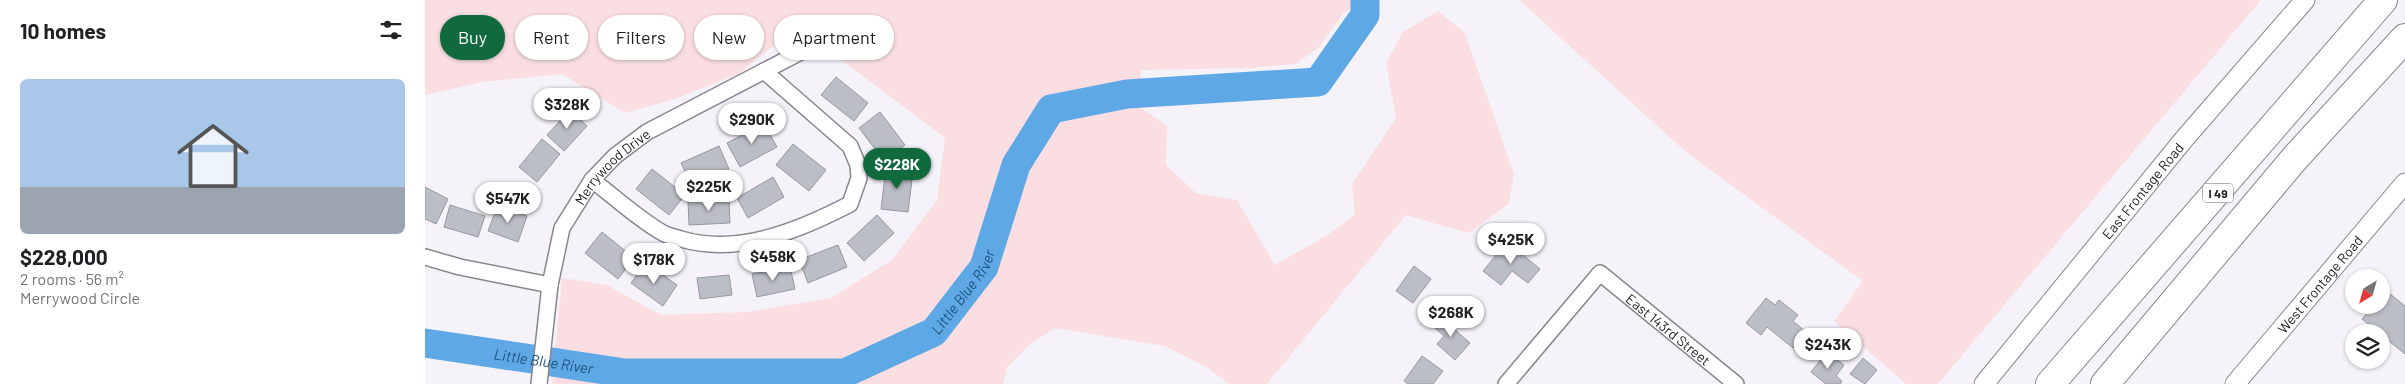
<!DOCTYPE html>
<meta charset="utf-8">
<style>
:root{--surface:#fff;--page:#f6f6f6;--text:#202124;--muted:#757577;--accent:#116a3d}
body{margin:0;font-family:Barlow,sans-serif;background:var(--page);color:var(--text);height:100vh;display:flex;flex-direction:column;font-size:19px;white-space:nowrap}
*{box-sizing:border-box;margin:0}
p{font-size:16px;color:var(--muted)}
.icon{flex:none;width:28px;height:28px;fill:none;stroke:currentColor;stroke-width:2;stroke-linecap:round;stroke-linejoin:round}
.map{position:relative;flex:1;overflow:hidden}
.panel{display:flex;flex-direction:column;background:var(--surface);width:425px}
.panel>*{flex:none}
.hud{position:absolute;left:15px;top:15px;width:475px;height:45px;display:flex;gap:10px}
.needle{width:32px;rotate:217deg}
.fabs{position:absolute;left:1920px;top:269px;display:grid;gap:10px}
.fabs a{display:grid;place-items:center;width:45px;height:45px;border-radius:50%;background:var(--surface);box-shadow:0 1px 4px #0004;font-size:25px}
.price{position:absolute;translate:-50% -42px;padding:0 11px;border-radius:18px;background:#fff;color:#222;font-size:16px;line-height:32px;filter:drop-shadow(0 1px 2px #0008)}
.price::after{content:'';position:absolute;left:50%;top:30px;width:15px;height:11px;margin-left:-8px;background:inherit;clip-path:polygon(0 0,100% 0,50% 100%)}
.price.selected{background:var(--accent);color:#fff}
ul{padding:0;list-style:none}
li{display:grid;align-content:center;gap:10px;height:265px;padding:0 20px}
li span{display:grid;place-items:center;height:155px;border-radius:8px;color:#555}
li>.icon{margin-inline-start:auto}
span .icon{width:90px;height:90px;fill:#fffc;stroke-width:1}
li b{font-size:21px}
h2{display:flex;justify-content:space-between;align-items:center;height:60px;padding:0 20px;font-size:21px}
.tag{padding:0 18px;border-radius:22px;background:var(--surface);box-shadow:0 1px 4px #0004;font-size:18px;line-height:45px}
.tag.selected{background:var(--accent);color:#fff}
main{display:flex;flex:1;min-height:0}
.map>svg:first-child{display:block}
</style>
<main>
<section class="panel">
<h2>10 homes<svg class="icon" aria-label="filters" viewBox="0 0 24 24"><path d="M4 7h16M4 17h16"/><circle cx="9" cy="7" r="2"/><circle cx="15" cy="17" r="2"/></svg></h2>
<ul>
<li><span style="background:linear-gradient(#a9c7e8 70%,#9aa5b1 0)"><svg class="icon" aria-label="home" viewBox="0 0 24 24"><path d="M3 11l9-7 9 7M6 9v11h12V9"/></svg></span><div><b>$228,000</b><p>2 rooms · 56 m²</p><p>Merrywood Circle</p></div></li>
</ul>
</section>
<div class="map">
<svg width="1980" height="384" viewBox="0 0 1980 384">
<rect width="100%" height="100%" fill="#f6f2fa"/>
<g fill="#fadee2">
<polygon points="0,0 937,0 918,14 894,47 871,64 825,68 716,70 713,106 742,126 741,165 771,193 812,200 850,265 904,234 930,214 927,184 971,118 961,63 978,32 1013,11 1040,33 1089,174 1084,204 1043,233 981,215 842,384 804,384 783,368 740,346 630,328 604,345 582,368 578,384 127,384 137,278 182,285 236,315 321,312 406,298 467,260 512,200 520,138 366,22 347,47 313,74 250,99 200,113 137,74 57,82 0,95"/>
<polygon points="1094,0 1836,0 1513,384 1481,384 1409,321 1438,281 1262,153"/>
</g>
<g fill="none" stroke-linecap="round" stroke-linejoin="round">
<path stroke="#5fa8e6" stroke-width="29" id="s1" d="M0,343L200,373H420L509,332L559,267L591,165L626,109L702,94L893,82L940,15V0"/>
</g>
<g fill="#bcbec7" stroke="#9698a0">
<polygon points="411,77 443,103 429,121 396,95"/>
<polygon points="145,110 162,126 139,151 122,135"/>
<polygon points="455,112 480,145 459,161 434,128"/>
<polygon points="339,124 352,147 315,167 302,143"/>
<polygon points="117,139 135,154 112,182 94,167"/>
<polygon points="368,144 401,170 384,191 351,165"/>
<polygon points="294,146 304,169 267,187 256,163"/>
<polygon points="461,168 488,172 483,212 456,209"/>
<polygon points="227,169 260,195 244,215 211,189"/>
<polygon points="348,177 359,197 323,218 312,198"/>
<polygon points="0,187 23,199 11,224 0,219"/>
<polygon points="304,199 305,223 264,225 263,201"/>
<polygon points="25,205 60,216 53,237 19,227"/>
<polygon points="73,205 102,216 93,242 63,231"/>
<polygon points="452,215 469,233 439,261 422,243"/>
<polygon points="177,232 209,258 193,279 160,253"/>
<polygon points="1082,242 1115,269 1103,283 1087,271 1076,285 1058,271"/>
<polygon points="413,245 422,267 383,283 374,260"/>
<polygon points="218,266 225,271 228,268 252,285 238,306 206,283"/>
<polygon points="989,266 1006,279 988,303 971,291"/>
<polygon points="365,267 370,289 332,297 327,274"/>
<polygon points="304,275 307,295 275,299 272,278"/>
<polygon points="1959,289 1980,306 1980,354 1937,319 1945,310 1943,308 1946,305 1956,305 1956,292"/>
<polygon points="1341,298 1350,305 1354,300 1373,315 1368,321 1381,332 1368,348 1342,327 1336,335 1321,323"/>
<polygon points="1021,314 1033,324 1029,329 1045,343 1030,360 1012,344 1019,336 1009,327"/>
<polygon points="1402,352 1419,365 1411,376 1417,381 1415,384 1401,384 1386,372"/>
<polygon points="997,356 1018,371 1008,384 983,384 979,381"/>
<polygon points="1438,358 1452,370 1440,384 1425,374"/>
</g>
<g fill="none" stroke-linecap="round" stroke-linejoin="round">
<defs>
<g id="minor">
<path d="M167,180C190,197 213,219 238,233C243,236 250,237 256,239C313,256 375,230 425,204L434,178L433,165L425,146L339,71"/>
<polyline points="0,257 35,267 125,285"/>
<path id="s2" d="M114,384L125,285L137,228L167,180L190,156L222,132L389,45"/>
<path id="s3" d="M1081,384L1175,273L1311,384"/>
</g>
<g id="tertiary">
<path id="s4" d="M1559,384L1760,138L1880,0"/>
<path id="s5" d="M1810,384L1980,183"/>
</g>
<g id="motorway">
<polyline points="1625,384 1958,0"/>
<polyline points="1680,384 1870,158 1980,38"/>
</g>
</defs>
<use href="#minor" stroke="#89868d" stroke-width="18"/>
<use href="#tertiary" stroke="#89868d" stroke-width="21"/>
<use href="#motorway" stroke="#89868d" stroke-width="30"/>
<use href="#minor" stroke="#fff" stroke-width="15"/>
<use href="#tertiary" stroke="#fff" stroke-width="19"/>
<use href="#motorway" stroke="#fff" stroke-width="28"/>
</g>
<g text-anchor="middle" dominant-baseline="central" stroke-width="5" stroke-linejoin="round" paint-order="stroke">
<rect fill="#fff" stroke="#626163" stroke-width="1" x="1778" y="183.5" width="30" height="19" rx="4"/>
<g font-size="12" font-weight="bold" fill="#1e1d20">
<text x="1793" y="193">I 49</text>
</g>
<g font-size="14" fill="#1e1d20" stroke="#fff">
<text stroke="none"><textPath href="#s2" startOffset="238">Merrywood Drive</textPath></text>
<text stroke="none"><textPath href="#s4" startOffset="250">East Frontage Road</textPath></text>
<text stroke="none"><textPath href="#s5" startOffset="131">West Frontage Road</textPath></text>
<text stroke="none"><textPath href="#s3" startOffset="234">East 143rd Street</textPath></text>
</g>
<g font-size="15" font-style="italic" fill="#20547d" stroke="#fff">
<text stroke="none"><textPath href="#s1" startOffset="570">Little Blue River</textPath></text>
<text stroke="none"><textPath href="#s1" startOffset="120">Little Blue River</textPath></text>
</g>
</g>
</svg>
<div class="fabs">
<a><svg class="needle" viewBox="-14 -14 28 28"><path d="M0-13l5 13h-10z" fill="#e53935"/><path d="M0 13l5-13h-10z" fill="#757577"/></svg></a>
<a><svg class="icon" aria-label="layers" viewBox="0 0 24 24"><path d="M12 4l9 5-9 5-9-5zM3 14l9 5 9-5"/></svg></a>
</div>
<b class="price" style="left:142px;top:130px">$328K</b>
<b class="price" style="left:327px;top:145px">$290K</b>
<b class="price selected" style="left:472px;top:190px">$228K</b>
<b class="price" style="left:284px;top:212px">$225K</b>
<b class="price" style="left:83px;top:224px">$547K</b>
<b class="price" style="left:1086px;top:265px">$425K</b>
<b class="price" style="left:348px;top:282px">$458K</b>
<b class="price" style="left:229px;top:285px">$178K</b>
<b class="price" style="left:1026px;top:338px">$268K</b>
<b class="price" style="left:1403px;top:370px">$243K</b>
<div class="hud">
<a class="tag selected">Buy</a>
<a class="tag">Rent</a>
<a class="tag">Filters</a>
<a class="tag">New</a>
<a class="tag">Apartment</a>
</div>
</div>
</main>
